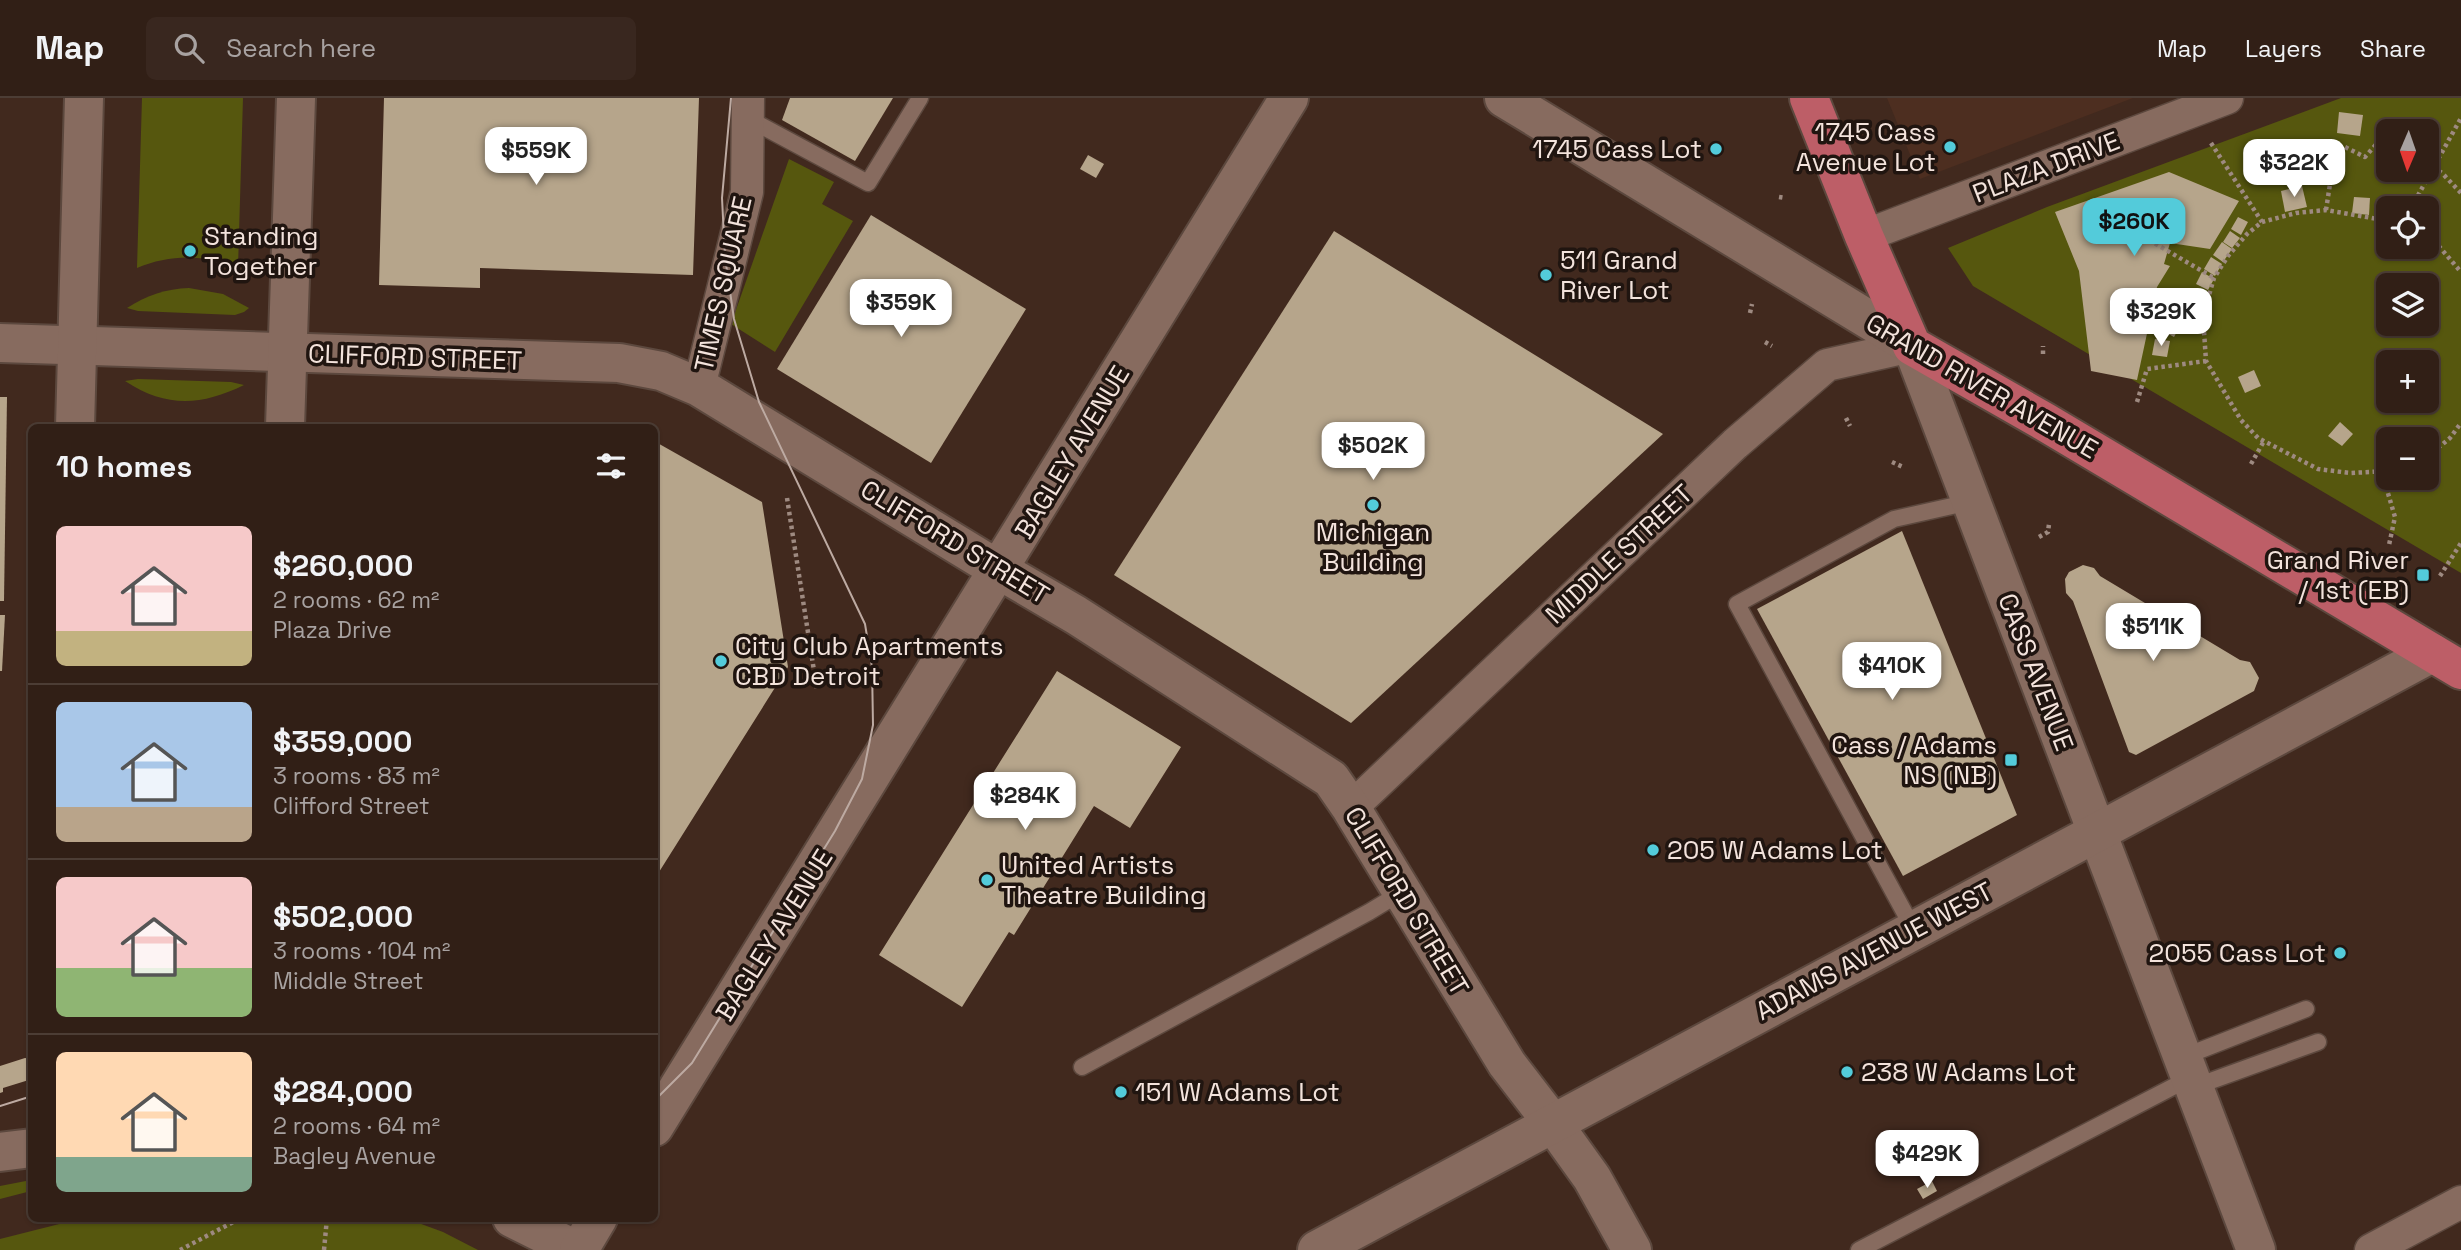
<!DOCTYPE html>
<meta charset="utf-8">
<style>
:root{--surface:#311f16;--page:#39271f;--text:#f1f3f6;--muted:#a8a2a1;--line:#4c3d35;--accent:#53cbda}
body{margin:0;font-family:"Space Grotesk",sans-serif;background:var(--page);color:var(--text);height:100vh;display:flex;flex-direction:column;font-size:26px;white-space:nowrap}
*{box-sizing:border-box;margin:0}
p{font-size:23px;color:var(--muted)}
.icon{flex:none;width:38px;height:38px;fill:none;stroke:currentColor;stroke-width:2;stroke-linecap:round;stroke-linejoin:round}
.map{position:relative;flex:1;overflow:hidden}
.panel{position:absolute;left:28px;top:326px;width:630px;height:798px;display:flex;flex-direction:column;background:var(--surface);border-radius:10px;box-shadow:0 2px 5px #0004,0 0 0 2px var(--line)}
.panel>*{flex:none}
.needle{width:46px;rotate:182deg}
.tools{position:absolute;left:2376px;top:21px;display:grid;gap:14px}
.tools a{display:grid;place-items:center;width:63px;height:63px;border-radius:10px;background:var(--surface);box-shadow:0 2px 5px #0004,0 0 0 2px var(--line);font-size:35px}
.price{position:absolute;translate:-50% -60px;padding:0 16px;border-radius:14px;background:#fff;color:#222;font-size:23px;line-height:46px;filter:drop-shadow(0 2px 4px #0008)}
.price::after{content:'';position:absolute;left:50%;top:42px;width:21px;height:16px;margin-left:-10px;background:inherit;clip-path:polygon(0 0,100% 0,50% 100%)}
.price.on{background:var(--accent);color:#111}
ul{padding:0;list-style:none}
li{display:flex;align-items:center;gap:21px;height:175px;padding:0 28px}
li+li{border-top:2px solid var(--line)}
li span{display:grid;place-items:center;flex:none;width:196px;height:140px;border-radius:10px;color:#555}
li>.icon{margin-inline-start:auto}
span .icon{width:84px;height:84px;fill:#fffc;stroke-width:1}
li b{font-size:30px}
h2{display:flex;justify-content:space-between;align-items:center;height:84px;padding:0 28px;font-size:30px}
header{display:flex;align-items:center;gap:42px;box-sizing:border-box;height:98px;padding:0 35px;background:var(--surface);border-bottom:2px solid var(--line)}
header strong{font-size:33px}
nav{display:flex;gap:38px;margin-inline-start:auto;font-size:24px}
.search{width:490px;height:63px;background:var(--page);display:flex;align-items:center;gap:18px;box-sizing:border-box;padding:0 24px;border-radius:10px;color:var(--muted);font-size:26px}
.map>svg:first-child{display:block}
</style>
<header>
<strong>Map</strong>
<div class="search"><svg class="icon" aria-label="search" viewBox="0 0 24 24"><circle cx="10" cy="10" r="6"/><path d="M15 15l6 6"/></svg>Search here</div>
<nav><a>Map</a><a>Layers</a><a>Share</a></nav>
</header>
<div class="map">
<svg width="2461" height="1152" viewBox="0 0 2461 1152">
<rect width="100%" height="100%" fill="#41291e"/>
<polygon fill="#4d2e20" points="1887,0 2133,0 1920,81"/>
<g fill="#56570e" fill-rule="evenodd">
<path d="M142,0H243L238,170C205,156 170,156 137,170Z"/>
<path d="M2341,0H2461V475L1973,188L1948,150L2047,109ZM2389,33H2427V72H2389ZM2389,110H2427V149H2389ZM2389,187H2427V226H2389ZM2389,264H2427V303H2389ZM2389,341H2427V380H2389Z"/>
<polygon points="789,61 834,84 822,106 853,123 775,254 731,226"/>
<path d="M189,190L223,196L249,210L244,214L235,217L138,213L127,210C147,197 166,191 189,190Z"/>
<path d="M138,281L231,284L244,287C201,308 166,310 125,283Z"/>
<polygon points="31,1082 31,1093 0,1101 0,1088"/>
<polygon points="83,1120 405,1120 443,1134 478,1152 0,1152 0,1141"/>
</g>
<g fill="#b6a58b">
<polygon points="384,0 699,0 693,177 480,170 480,190 379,187"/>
<polygon points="790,0 893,0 855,63 782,22"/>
<polygon points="2339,14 2363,17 2360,38 2337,35"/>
<polygon points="2389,46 2389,71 2377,60"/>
<polygon points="1088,57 1104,66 1096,80 1080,71"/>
<polygon points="2169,74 2239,103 2210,151 2170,145 2164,166 2170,168 2157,189 2137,282 2091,273 2079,173 2055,114"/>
<polygon points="2302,88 2307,109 2285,114 2281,93"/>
<polygon points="2354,99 2370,100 2369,117 2352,115"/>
<polygon points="871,117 1026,211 931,365 777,271"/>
<polygon points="2238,119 2248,124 2241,137 2231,131"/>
<polygon points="1334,133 1663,336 1351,625 1114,477"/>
<polygon points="2230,133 2240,140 2232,150 2223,144"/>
<polygon points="2222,144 2232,151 2223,164 2213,157"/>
<polygon points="2211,159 2222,166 2215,178 2204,171"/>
<polygon points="2202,174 2214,181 2208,192 2196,186"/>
<polygon points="2181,204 2193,213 2183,225 2172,216"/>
<polygon points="2169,218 2181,226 2174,239 2161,232"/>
<polygon points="2155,241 2170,243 2167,259 2152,257"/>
<polygon points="2254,272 2261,288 2245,295 2238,279"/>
<polygon points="0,299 7,299 4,503 0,503"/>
<polygon points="2340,324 2353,336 2342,348 2328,338"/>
<polygon points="654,343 762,404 788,569 654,782 654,557 660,548 654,509"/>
<polygon points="1902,433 2017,717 1903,778 1757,511"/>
<polygon points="2083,467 2094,470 2100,478 2240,562 2250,564 2259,580 2254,593 2136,657 2129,654 2073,503 2066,495 2065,481 2069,474"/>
<polygon points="0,517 5,517 2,573 0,573"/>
<polygon points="1057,573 1181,649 1130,730 1094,708 1014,837 1009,834 962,909 879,857"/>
<polygon points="25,960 32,961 32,981 3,990 3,994 0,995 0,968"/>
<polygon points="1932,1083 1937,1093 1923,1101 1917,1091"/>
</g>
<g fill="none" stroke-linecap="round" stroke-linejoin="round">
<defs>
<g id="service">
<polyline points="747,20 868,85 920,0"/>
<polyline points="1914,832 1737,506 1894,421 1970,404"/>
<polyline points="2183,959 2306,911"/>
<polyline points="1082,969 1369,814 1402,794"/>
<polyline points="2194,989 2318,944"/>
<polyline points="1859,1152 2190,980"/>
</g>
<g id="minor">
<polyline points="1864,138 2227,0"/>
<polyline points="699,289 747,94 748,0"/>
<polyline points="1351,710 1735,346 1827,267 1912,248"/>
<polyline points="2371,1152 2461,1104"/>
</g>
<g id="tertiary">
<polyline points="1504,0 1912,248 2256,1152"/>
<polyline points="0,245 619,265 661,273 699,289 999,472 1076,517 1331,681 1351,710 1507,966 1554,1027 1592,1080 1632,1152"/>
<polyline points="75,329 84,0"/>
<polyline points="285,329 296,0"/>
<polyline points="654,1029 1289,0"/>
<polyline points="0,1054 32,1050"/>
<polyline points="512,1120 576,1152"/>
<polyline points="579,1152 598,1120"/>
<polyline points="1317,1152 2432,555"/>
</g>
<polyline id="primary" points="1809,0 1864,138 1912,248 2045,324 2461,572"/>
</defs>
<use href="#service" stroke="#5c483e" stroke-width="19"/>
<use href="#minor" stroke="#5c483e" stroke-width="35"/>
<use href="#tertiary" stroke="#5c483e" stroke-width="42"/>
<use href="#primary" stroke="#5c483e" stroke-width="42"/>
<g stroke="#9e8a81" stroke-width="4.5" stroke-dasharray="3.5 3.5" stroke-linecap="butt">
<polyline points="2211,45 2262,124"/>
<polyline points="2427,65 2442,75 2461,95"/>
<polyline points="1779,99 1785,100"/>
<polyline points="2411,110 2461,20"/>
<polyline points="2326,112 2330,86 2335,79 2336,62 2343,48 2365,59 2379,43 2389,41"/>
<polyline points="2389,123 2326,112 2296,115 2262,124 2247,136 2228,158 2214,180 2203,218 2206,263 2241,322 2258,340 2318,371 2350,375 2389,373"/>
<polyline points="2427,140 2437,146 2461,174"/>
<polyline points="2149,142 2214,180"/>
<polyline points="1750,215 1752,206"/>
<polyline points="1765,244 1772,248"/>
<polyline points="2043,256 2043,248"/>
<polyline points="2137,304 2147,271 2206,263"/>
<polyline points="1846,320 1850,328"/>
<polyline points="2427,359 2450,340 2461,325"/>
<polyline points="1892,364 1903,369"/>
<polyline points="2251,366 2264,343"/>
<polyline points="2382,375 2395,419 2389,447"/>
<polyline points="787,400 817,592"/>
<polyline points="2039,439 2048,434 2049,426"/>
<polyline points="2440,478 2461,445"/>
<polyline points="180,1152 241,1120"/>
<polyline points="324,1152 327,1120"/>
</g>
<use href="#service" stroke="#876b5f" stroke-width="16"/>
<use href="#minor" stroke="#876b5f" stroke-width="32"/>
<use href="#tertiary" stroke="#876b5f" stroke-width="38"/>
<use href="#primary" stroke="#bd5e67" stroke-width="38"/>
<g stroke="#bdaaa2" stroke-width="2">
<polyline points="654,1003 692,965 835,733 862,681 873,627 872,569 865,526 759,304 734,221 725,159 722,100 731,0"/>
<polyline points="0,1008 32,998"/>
</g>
</g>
<g fill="#53cbda" stroke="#201510" stroke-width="2.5">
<circle cx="1950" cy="49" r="7"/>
<circle cx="1716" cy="51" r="7"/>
<circle cx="190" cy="153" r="7"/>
<circle cx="1546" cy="177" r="7"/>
<circle cx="1373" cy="407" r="7"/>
<rect x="2416" y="470" width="14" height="14" rx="3.5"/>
<circle cx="721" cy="563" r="7"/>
<rect x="2004" y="655" width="14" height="14" rx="3.5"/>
<circle cx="1653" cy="752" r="7"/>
<circle cx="987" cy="782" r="7"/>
<circle cx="2340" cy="855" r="7"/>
<circle cx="1847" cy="974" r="7"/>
<circle cx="1121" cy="994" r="7"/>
</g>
<g text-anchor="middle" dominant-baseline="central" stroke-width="7" stroke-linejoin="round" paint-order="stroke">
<g font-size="26" fill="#f3e3dc" stroke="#201510" text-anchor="start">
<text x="1936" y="34" text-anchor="end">1745 Cass<tspan x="1936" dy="30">Avenue Lot</tspan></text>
<text x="1702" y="51" text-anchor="end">1745 Cass Lot</text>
<text x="204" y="138">Standing<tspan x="204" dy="30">Together</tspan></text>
<text x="1560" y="162">511 Grand<tspan x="1560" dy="30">River Lot</tspan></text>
<text x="1373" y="434" text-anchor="middle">Michigan<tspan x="1373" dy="30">Building</tspan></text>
<text x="2409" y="462" text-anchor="end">Grand River<tspan x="2409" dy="30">/ 1st (EB)</tspan></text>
<text x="735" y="548">City Club Apartments<tspan x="735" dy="30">CBD Detroit</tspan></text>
<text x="1997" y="647" text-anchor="end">Cass / Adams<tspan x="1997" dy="30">NS (NB)</tspan></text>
<text x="1667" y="752">205 W Adams Lot</text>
<text x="1001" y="767">United Artists<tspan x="1001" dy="30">Theatre Building</tspan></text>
<text x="2326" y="855" text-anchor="end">2055 Cass Lot</text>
<text x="1861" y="974">238 W Adams Lot</text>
<text x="1135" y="994">151 W Adams Lot</text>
</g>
<g font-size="26" fill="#f3e3dc" stroke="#201510">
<text transform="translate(2046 69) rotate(-21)">PLAZA DRIVE</text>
<text transform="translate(723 186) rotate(-77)">TIMES SQUARE</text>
<text transform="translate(415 259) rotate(2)">CLIFFORD STREET</text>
<text transform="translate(1982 288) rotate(30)">GRAND RIVER AVENUE</text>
<text transform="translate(1072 354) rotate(-59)">BAGLEY AVENUE</text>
<text transform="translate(955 444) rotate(31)">CLIFFORD STREET</text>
<text transform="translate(1619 456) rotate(-43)">MIDDLE STREET</text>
<text transform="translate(2036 574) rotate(69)">CASS AVENUE</text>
<text transform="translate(1407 803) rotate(59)">CLIFFORD STREET</text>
<text transform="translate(774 837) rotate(-58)">BAGLEY AVENUE</text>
<text transform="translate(1874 853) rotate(-28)">ADAMS AVENUE WEST</text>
</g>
</g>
</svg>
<div class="tools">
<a><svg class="needle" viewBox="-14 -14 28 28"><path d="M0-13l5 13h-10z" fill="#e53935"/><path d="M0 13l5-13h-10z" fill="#a8a2a1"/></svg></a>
<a><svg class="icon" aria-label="locate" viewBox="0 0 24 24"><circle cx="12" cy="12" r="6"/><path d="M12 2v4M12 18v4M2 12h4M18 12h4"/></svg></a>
<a><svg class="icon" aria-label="layers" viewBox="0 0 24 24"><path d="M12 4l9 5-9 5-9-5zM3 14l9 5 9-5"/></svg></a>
<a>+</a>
<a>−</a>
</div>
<b class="price" style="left:536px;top:89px">$559K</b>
<b class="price" style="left:2294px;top:101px">$322K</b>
<b class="price on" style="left:2134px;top:160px">$260K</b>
<b class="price" style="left:901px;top:241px">$359K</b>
<b class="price" style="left:2161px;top:250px">$329K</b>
<b class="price" style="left:1373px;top:384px">$502K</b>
<b class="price" style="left:2153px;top:565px">$511K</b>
<b class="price" style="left:1892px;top:604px">$410K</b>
<b class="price" style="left:1025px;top:734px">$284K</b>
<b class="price" style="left:1927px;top:1092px">$429K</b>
<section class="panel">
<h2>10 homes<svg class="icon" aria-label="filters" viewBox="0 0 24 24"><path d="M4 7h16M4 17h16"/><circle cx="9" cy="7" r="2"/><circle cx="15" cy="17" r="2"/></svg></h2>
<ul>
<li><span style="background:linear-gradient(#f6c9c9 75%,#c2b280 0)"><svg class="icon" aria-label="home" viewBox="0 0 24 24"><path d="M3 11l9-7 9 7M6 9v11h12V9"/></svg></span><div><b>$260,000</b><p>2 rooms · 62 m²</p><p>Plaza Drive</p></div></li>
<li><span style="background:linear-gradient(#a9c7e8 75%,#b9a48a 0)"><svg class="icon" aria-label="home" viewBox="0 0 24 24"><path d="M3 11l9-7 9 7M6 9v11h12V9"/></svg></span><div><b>$359,000</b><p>3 rooms · 83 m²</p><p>Clifford Street</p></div></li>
<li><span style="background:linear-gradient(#f6c9c9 65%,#8fb573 0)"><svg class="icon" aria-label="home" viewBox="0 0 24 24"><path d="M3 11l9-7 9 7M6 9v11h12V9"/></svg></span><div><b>$502,000</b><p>3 rooms · 104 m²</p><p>Middle Street</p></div></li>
<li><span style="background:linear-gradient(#ffd9b3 75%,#7fa58c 0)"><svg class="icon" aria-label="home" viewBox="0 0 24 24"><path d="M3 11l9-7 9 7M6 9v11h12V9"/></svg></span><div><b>$284,000</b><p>2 rooms · 64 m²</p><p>Bagley Avenue</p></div></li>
</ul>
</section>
</div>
